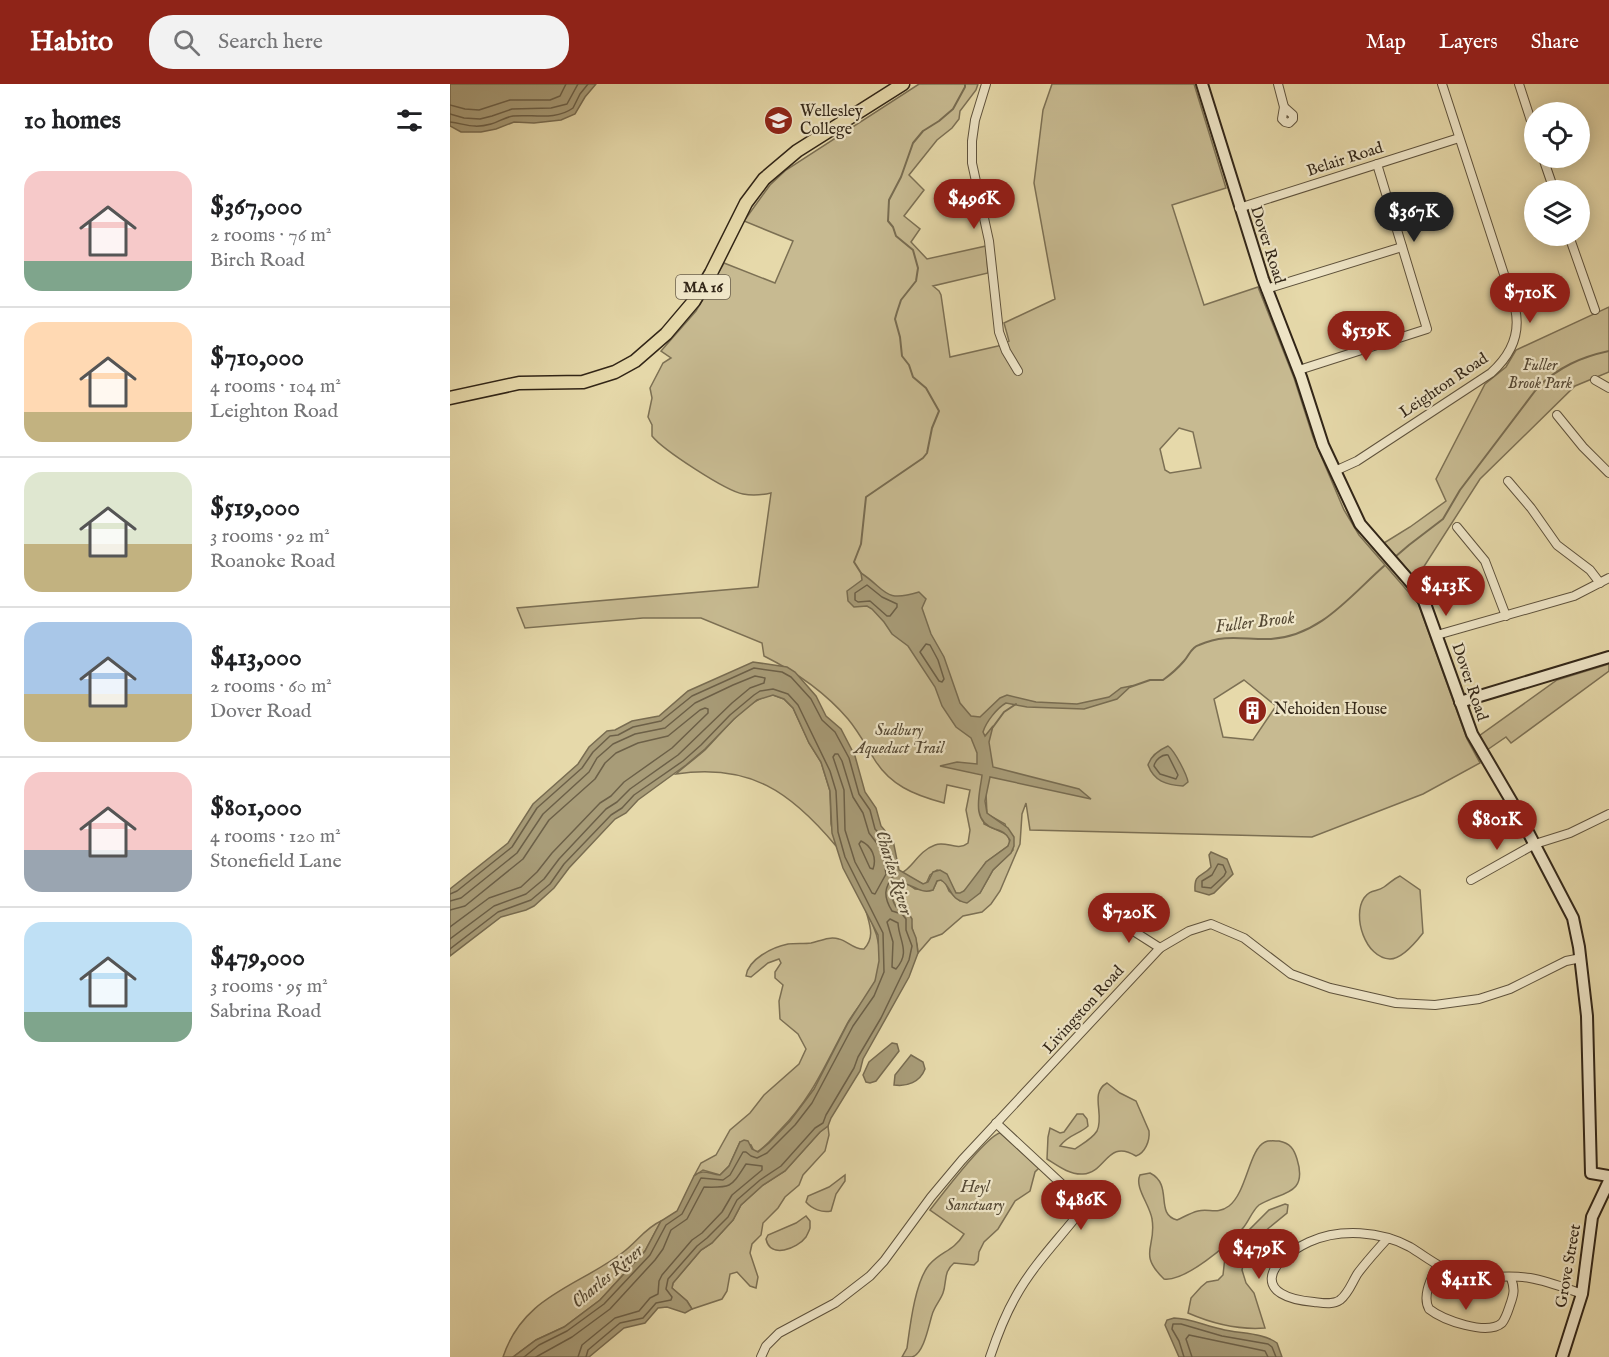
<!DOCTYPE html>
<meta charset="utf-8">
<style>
:root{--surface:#fff;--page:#f2f2f2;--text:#202124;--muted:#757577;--line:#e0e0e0;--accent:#8f2418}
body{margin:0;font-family:"IM FELL English",serif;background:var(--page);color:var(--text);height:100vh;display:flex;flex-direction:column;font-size:22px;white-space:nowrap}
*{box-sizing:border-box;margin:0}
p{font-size:20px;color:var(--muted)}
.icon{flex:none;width:33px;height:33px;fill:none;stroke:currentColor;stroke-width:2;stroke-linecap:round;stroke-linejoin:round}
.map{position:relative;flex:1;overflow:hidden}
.drawer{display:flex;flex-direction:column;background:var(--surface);width:450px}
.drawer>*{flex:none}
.controls{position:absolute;left:1074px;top:18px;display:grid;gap:12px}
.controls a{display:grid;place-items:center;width:66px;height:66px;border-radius:50%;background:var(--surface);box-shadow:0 3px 15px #0003;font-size:30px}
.price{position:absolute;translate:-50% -51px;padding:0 14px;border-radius:21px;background:var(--accent);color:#fff;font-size:20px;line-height:39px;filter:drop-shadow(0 2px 3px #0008)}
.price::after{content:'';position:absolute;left:50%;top:36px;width:18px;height:14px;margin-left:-9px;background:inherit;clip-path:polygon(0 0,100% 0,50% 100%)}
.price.selected{background:#222;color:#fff}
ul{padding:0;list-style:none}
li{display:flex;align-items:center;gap:18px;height:150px;padding:0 24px}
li+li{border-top:2px solid var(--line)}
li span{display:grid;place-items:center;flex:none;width:168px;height:120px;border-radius:18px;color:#555}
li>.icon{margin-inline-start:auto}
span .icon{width:72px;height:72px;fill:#fffc;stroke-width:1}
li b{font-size:26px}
h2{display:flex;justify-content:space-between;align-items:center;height:72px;padding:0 24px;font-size:26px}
header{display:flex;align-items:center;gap:36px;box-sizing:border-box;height:84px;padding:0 30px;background:var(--accent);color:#fff}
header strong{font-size:28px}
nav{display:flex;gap:33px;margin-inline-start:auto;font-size:21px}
.search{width:420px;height:54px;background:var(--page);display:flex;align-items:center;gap:15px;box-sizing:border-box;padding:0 21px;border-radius:24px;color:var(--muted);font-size:22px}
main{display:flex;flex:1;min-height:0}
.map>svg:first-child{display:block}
</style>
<header>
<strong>Habito</strong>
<div class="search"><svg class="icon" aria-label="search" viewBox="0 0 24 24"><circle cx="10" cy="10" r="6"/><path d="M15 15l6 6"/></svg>Search here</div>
<nav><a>Map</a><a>Layers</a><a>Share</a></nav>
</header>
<main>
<section class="drawer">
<h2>10 homes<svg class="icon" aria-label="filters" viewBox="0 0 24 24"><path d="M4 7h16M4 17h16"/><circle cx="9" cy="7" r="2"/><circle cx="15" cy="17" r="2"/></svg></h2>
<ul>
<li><span style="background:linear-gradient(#f6c9c9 75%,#7fa58c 0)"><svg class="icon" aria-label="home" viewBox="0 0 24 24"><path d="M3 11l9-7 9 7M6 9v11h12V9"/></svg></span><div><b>$367,000</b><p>2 rooms · 76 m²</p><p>Birch Road</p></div></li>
<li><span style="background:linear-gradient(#ffd9b3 75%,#c2b280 0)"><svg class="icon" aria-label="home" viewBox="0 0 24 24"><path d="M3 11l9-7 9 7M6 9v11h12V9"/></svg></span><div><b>$710,000</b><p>4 rooms · 104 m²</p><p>Leighton Road</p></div></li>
<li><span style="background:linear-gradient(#dfe7d0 60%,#c2b280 0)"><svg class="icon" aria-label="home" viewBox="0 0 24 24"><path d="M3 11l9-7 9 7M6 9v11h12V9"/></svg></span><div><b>$519,000</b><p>3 rooms · 92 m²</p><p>Roanoke Road</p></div></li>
<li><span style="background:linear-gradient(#a9c7e8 60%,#c2b280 0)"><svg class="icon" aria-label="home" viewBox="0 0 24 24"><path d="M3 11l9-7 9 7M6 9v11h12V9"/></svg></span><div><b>$413,000</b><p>2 rooms · 60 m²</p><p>Dover Road</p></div></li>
<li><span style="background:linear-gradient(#f6c9c9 65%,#9aa5b1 0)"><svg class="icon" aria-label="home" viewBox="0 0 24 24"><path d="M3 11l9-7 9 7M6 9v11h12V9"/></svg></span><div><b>$801,000</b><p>4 rooms · 120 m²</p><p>Stonefield Lane</p></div></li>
<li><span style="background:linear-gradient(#bfe0f5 75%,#7fa58c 0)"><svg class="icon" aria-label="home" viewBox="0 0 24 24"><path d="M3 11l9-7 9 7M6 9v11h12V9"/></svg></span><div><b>$479,000</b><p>3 rooms · 95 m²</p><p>Sabrina Road</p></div></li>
</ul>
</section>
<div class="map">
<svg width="1159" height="1273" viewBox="0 0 1159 1273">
<rect width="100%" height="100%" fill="#e6d9aa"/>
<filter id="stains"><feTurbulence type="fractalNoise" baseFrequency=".00333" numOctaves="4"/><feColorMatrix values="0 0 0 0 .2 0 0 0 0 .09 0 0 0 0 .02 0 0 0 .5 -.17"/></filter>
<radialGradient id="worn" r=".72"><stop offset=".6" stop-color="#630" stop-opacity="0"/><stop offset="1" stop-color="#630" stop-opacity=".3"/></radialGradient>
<g fill="#c7ba91" stroke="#7c7054" stroke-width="1.5" fill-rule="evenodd">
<path d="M469,0H528L526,6L510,27L509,35L502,44L487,56L459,91L474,106L454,132L470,145L461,158L477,175L536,162L538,189L483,202L489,207L491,211L500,273L548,262L559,257L554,239L605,215L584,99L593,26L602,0H744L776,104L722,121L754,221L808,203L844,294L863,353L894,426L909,451L968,519L1017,655L1030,679L973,710L862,753L580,746L576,719L572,730L570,760L550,807L541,820L532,828L513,832L492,850L481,854L468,869C468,857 464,854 462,844C461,837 460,832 457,825L446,823C441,813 439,806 447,798L456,799L465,805L483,806L488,795L495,798L499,807L510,817L530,809L543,786L563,766L555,740L537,730L536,709L530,708L534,740L558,751L560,759L558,762L536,778L520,802L510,810L506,809C499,799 499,789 487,786L480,791L476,800H473L451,789C462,785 468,767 485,761C496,756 507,768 518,759L520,746L516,726L520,706L497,701L494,719C464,711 439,701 423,673C415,660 408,647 398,635C374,607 346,588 314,572L312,559L251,534H193L75,544L67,524L308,503L321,409C312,411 303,412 293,410C276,407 213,366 202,352V341L198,333L202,314L200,304L213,279L221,274L211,267L246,227L274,179L325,199L343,157L294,137L320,101L336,86ZM729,344L743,348L751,384L720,389L715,386L710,365ZM794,596L826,622L803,656L773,653L764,615Z"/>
<polygon points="1159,223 1159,288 1125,302 1030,395 966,495 934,459 960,443 996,417 986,395 1035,300 1056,283 1066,266"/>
<polygon points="1159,580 1159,587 1061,659 1056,653 1037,666 1029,652 1107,596"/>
<path d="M323,611L334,615L343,624L359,659L371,678L380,707L381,740L386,762C341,708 300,679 226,690C235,682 246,674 255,666C273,648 297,614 323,611Z"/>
<path d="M950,792L970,806L973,849C966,858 952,875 940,875C915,874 902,832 914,814C920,805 927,808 934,803C940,799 943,795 950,792Z"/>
<path d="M416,827C427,846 433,868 428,889C423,909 406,923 397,940C376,979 362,1014 331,1045C323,1053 317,1062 307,1068L304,1067L301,1061L290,1058L279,1082L270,1091L253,1086L244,1092L251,1079L266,1071L280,1046L300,1029L314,1011L349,980L356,965L348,950L330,935L329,917L333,901L325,894V888L331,879L329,875L318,879L301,893L296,892C298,875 323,863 338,860C346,859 354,860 361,859C370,857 379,852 389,855C398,857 404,866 414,865C425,853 420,842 416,827Z"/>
<path d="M657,999L670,1009L686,1017L699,1047C700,1057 695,1069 686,1072C657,1054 656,1089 633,1090C620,1091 608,1082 597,1075L598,1053L600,1044L610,1049L614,1048L627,1030H633L637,1035L638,1042C630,1050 619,1050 610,1062L625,1065C632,1060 642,1055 647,1047C655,1031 639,1009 657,999Z"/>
<polygon points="378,1042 379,1051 375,1067 353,1091 349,1101 335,1113 328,1124 313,1139 311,1151 302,1160 300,1169 308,1193 306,1204 300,1202 287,1188 280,1190 277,1207 272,1215 242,1225 237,1217 222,1204 223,1199 251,1166 262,1159 283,1136 291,1121 313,1101 335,1087 370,1048"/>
<path d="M550,1049L589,1084L585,1088L580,1107L565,1117L548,1145L534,1158L529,1168L528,1177L524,1181L504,1179C493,1188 497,1198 493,1209C490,1217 484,1223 482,1231C479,1240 474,1270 462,1273C459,1273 456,1273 452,1273L457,1264C460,1242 465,1198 479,1181C491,1167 503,1168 514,1150L480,1126C491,1112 536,1052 550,1049Z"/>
<path d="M829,1057C840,1059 844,1065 847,1075C859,1113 828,1108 809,1121C802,1127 799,1137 793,1144C779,1160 735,1198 714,1195C687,1169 707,1163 702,1135C700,1121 684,1103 690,1091L700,1089C724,1101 704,1130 727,1136C734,1133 740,1129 748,1127C759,1124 767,1131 779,1122C797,1108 799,1065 815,1058C819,1056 825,1057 829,1057Z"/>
<path d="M395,1091V1097L386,1110L381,1127C372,1129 362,1125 356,1118L358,1112L379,1103Z"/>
<path d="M835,1120L838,1121L837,1129L803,1157L798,1163L794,1177L792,1186L796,1199L804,1209L815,1244C789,1246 761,1239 738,1229L741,1214L751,1203L757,1198L768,1196L773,1191L775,1173L783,1162L819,1126Z"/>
<path d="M356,1132L360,1137V1144C360,1145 356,1153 356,1153C347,1165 320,1175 316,1155L318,1151L346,1139Z"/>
<path d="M211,1137L195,1167L150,1216L114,1243L86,1256L63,1273H53C73,1212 127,1203 172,1169C186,1159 195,1144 211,1137Z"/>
</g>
<g fill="#a89c78" stroke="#786c51" stroke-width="1.5">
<polygon points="0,0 146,0 135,13 125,30 111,36 84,39 64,38 46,45 31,48 11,48 0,42"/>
<path d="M411,489C437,506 433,519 469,508L476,515L472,524L481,550L494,573L510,619L521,632L530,633L550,614L557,611L586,618L627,620L659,613L671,604L681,602L667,615L634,625L577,623L556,619C547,624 536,638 533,648L535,652L543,642L539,658L543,683L629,705L641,715L540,693L535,717L537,729L558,744L564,753V762L561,769L543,786L530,809L517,819C498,815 503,804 491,796L487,797L483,806C469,811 461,798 447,798C439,806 441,814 446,823H455L462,835V844L466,854L468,869L459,893L413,975L410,987L381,1034L378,1042L370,1048L335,1087L313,1101L291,1121L283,1136L262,1159L251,1166L223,1199L222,1204L237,1217L242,1225L235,1229L217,1223L208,1224L195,1239L174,1244L139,1273H63L86,1256L114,1243L150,1216L195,1167L211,1137L227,1127L244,1092C253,1084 259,1090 270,1091L279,1082L290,1058L294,1056L298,1057L302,1065L308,1068L319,1059L340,1037L364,1005L398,939L425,897L429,877L428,851L393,784L382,749L380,707L371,678L359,659L343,624L334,615L323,611L307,616L284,635L255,665L236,681L188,716L176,729L165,735L119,784L104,804L84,822L76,826L51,833L0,872V805L58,759L83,720L128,680L139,663L157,647L165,646L182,637L209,632L238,607L303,578L337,583L345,588L366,612L376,632L391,645L405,672L415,708L426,724L431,742L443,756L449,786L473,800L478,798L483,788L490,786L497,790L506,809H510L514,807L536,778L558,762L560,756C556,749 552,747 545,745C520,737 530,710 532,691L490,682L507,678L527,680V669L521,654L506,643L492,622L485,603L458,562L442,550L434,538L422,525L417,522L404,523L398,517L397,507L412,496Z"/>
<path d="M718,662C725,667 737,691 738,698L733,702C716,701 704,697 698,681C701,671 709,666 718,662Z"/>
<path d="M761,768L777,775L783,790L764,809L759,811L745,807C744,788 752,794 761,783L759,771Z"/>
<polygon points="442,959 447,960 449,967 426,997 420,999 416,998 413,991 419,978"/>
<path d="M461,971L473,978L475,985C470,998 457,1003 444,1001L445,991Z"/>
<path d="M724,1234C739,1234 756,1242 771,1245C789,1250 812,1248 827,1259L832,1273H729L715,1241L717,1236Z"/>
</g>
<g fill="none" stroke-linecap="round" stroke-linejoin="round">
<g stroke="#6c6048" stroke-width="1.5">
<polyline points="0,21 15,25 29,26 60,16 100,16 110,12 116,0"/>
<polyline points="0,30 14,34 30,35 42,32 62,25 101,24 117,20 128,0"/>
<path d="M0,38C16,40 23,45 41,40C49,38 55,33 63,32C83,30 105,37 123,24L130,10L138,0"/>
<polygon points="417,501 432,513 447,520 447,523 440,532 437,532 420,517 408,518 405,516 405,509"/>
<polygon points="476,560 480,561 488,576 494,595 492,598 489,597 470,568"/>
<polygon points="385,670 388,670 392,677 403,713 413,729 419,749 432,766 436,790 425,810 422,809 405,778 395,746 394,706 383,673"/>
<path d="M718,671L728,691L726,695L710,690L704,682C705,676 712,670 718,671Z"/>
<path d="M411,757C422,762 427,774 423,785L420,784L409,760Z"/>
<polygon points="768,780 773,781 776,788 774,792 761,804 752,803 752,797 762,791"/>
<path d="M0,810L7,807L62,763L87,724L132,684L143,668L160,652L168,651L183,643L211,637L242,612L304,584L332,588L341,593L361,615L372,636L385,648L399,674L409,710L420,726L425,745L438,759L444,791C434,804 433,812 442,827L452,830L456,835V846L462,862L459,876L431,934L408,973L404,984L376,1031L373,1039L365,1044L331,1082L310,1096L287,1116L278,1133L257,1154L247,1162L218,1195L216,1205L222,1213L221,1216L206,1219L193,1234L170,1239L138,1266L136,1273"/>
<polyline points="0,817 11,814 67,769 93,730 139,688 147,674 163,660 185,650 215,644 245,619 283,601 305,592 315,594 314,599 300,604 282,619 228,671 180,705 167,718 156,725 109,775 94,795 76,810 44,822 0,855"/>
<polyline points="0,826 15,822 73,775 99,736 145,695 155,679 166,669 188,659 218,652 250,626 255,624 258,625 258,629 222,664 174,698 161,712 150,719 102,769 87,788 71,803 39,814 0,843"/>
<path d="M440,835L448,839C449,857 461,868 446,885L442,883L443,858L437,838Z"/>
<polyline points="0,865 48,828 81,816 100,800 114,780 161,731 172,724 184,711 233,677 251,661 280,631 304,611 310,607 323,605 338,610 348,621 380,687 386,707 388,748 395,773 433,849 434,888 424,912 403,942 362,1019 345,1041 317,1069 307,1074 301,1072 296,1068 293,1068 280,1091 273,1096 251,1094 232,1130 216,1141 200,1171 154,1220 117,1247 89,1261 74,1273"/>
<path d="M86,1273L122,1253L160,1225L205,1176L213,1165L221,1146L237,1135L254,1103C282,1104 281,1103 296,1080L312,1082V1086L282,1111L272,1128L252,1149L242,1156L212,1191L209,1197L208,1210L200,1214L189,1227L165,1234L132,1261L128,1273"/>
<polyline points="734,1273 729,1257 722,1245 723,1240 731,1240 772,1252 818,1260 822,1263 826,1273"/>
<polyline points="742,1273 736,1255 739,1251 815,1267 818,1273"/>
</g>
<g stroke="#786c51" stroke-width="2">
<path d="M945,473L959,461L993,435L1010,406L1088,303C1109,283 1131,273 1159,267"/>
<polyline points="411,489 404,478 411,460 416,413 473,374 477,369 482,344 489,327 476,304 463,293 459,281 452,272 450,253 445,235 447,228 451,216 466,197 468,184 463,166 446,152 443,143 438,137 439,116 451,93 463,59 473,47 489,37 503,25 515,3 515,0"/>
<path d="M680,603L700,596H713C720,591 728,584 734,577C739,572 741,563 749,561C777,549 794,556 821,555C870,552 900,512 934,482"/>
<polyline points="543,643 554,628 566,620"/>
</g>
<defs>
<g id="street">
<polyline points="536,0 525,36 522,57 522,79 539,157 549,248 556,267 568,287"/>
<polyline points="828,0 834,23"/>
<polyline points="1069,0 1084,46"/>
<polygon points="834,23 843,31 843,35 839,39 835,38 832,35"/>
<polyline points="1093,74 1104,106"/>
<polyline points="789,124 1009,54"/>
<polyline points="1119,152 1145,226"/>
<polyline points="816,205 952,163"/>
<polyline points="849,286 977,245 927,80"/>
<polyline points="1145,296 1159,304"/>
<polyline points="1107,331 1133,363 1159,389"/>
<path d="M885,387L907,377L1041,289C1060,272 1071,250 1065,224L992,0"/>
<polyline points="1058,397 1081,424 1107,461 1140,486 1150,499"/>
<polyline points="1007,443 1035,477 1056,532"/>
<polyline points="987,551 1124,512 1159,494"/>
<polyline points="1021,796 1085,760 1120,749 1159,730"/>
<polyline points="663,834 710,864"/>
<path d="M937,1155C927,1166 917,1177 908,1189C902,1198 899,1209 890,1216C883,1221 873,1219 864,1218C803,1213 814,1179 859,1158C890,1144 931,1147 960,1163C978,1174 992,1186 1012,1191C1035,1196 1058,1190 1080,1194C1098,1197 1115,1204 1132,1210"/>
<path d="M987,1182C981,1195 972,1212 979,1225C993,1236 1037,1252 1052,1239C1056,1234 1058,1227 1060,1221C1064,1210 1065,1205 1061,1194"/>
<polyline points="311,1273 316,1262 329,1249 385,1219 420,1192 434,1177 481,1113 512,1076 710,864 739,847 761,840 794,854 841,890 880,904 946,919 985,921 1029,915 1060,905 1116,877 1131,874"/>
<path d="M540,1273C547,1252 555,1231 566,1212C582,1183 606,1158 626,1133C627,1121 623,1113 616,1104L546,1039"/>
</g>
<g id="secondary">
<polyline points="752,0 813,195 851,293 873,361 910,440 963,501 974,517 1022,650 1066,725 1123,834 1129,863 1137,932 1141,1089 1159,1092"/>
<polyline points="1010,618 1159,573"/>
<polyline points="1112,1273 1132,1210 1142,1133 1159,1097"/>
</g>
<polyline id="primary" points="0,314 69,299 133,298 165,288 185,277 216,250 244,217 261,189 296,119 314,95 347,67 453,0"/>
</defs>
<use href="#street" stroke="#5e523c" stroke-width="10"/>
<use href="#secondary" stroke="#312517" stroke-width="14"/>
<use href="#primary" stroke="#312517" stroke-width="15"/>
<use href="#street" stroke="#efe6c8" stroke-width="8"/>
<use href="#secondary" stroke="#efe6c8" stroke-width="10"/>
<use href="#primary" stroke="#e6d9aa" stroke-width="12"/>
</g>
<defs>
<symbol id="university-disc" viewBox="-11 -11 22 22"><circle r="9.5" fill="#8f2418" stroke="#efe6c8"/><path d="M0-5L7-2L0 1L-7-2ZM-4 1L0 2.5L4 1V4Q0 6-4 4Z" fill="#fff"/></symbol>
<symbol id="building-disc" viewBox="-11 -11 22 22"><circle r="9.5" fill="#8f2418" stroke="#efe6c8"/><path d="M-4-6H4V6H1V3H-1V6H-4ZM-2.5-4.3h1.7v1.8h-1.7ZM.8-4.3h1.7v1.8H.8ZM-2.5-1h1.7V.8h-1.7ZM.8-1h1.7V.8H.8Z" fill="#fff"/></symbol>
</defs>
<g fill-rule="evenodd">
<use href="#university-disc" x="312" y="20" width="33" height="33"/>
<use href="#building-disc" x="786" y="610" width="33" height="33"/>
</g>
<g text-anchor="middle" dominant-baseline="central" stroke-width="4.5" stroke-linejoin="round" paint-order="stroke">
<rect fill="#efe6c8" stroke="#6a5f4c" stroke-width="1.5" x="226" y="191" width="54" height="24" rx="4.5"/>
<g font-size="15" font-weight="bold" fill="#312517">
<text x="253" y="203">MA 16</text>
</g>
<g font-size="16" fill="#312517" stroke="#efe6c8" text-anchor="start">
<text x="350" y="28">Wellesley<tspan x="350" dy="18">College</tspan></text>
<text x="824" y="626">Nehoiden House</text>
</g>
<g font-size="16" fill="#312517" stroke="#efe6c8">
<text transform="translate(895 76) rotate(-18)">Belair Road</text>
<text transform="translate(817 161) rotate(72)">Dover Road</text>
<text transform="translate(994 302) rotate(-34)">Leighton Road</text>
<text transform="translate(1019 598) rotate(71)">Dover Road</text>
<text transform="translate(634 926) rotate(-48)">Livingston Road</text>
<text transform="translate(1119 1182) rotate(-80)">Grove Street</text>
</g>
<g font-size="16" font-style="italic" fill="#564a36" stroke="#efe6c8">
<text x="1090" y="282">Fuller<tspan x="1090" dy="18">Brook Park</tspan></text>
<text x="449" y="647">Sudbury<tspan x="449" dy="18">Aqueduct Trail</tspan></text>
<text x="525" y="1104">Heyl<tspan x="525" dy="18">Sanctuary</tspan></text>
</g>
<g font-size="18" font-style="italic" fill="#554934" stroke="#efe6c8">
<text transform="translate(805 539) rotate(-7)">Fuller Brook</text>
<text transform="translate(443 789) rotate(73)">Charles River</text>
<text transform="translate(158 1193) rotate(-40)">Charles River</text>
</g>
</g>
<rect width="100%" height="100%" filter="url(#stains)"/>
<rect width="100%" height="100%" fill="url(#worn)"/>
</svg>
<div class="controls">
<a><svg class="icon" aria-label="locate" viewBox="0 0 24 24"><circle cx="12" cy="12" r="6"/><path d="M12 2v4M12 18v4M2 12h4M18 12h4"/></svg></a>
<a><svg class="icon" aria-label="layers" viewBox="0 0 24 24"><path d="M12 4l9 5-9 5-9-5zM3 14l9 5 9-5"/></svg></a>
</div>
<b class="price" style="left:524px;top:146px">$496K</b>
<b class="price selected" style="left:964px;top:159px">$367K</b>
<b class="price" style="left:1080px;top:240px">$710K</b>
<b class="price" style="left:916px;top:278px">$519K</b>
<b class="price" style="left:996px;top:533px">$413K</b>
<b class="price" style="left:1047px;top:767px">$801K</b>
<b class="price" style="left:679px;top:860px">$720K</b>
<b class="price" style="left:631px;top:1147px">$486K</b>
<b class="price" style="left:809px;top:1196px">$479K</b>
<b class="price" style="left:1016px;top:1227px">$411K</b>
</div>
</main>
